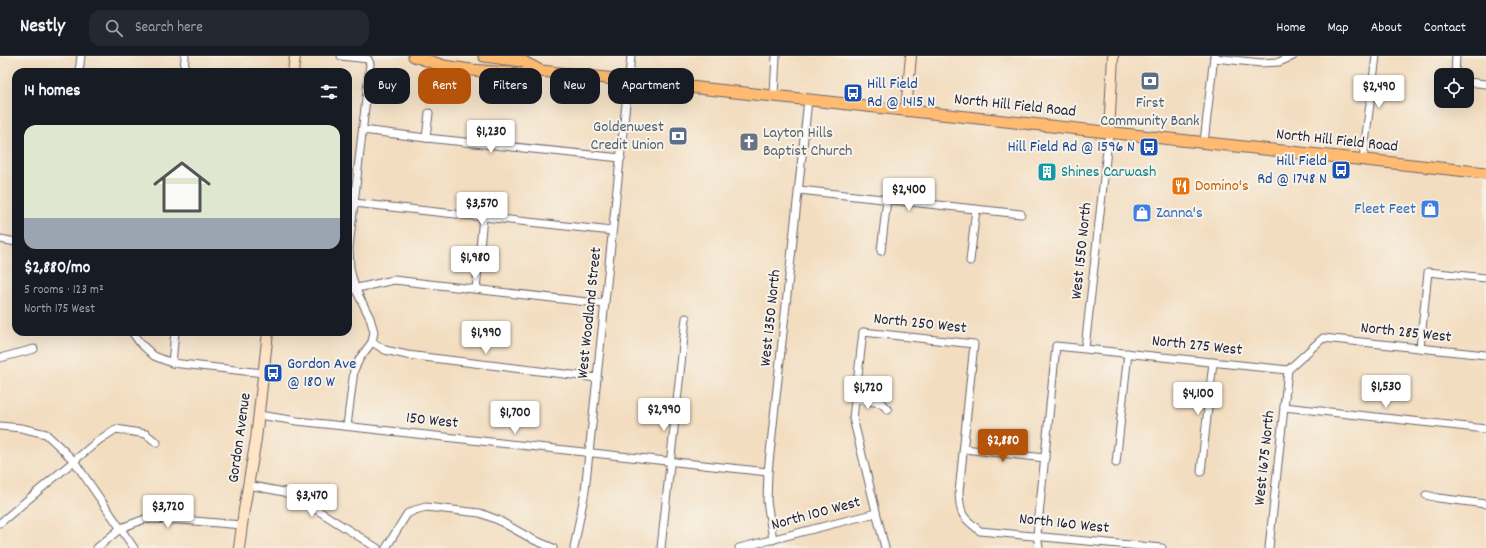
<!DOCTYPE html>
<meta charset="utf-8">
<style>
:root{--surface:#171b24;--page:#242831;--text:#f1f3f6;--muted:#9ea1a6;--line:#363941;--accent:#b45309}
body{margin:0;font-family:Dekko,sans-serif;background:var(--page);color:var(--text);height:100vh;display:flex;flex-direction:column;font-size:15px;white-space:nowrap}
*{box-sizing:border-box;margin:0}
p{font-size:13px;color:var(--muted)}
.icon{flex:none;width:22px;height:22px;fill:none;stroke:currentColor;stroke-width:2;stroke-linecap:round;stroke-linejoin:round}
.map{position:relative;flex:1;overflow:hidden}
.panel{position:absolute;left:12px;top:12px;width:340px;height:268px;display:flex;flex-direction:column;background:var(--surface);border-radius:12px;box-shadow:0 4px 16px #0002}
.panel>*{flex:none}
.hud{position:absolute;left:364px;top:12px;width:380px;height:36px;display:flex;gap:8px}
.controls{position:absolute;left:1434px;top:12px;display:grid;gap:8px}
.controls a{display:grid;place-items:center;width:40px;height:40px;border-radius:8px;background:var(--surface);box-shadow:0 4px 16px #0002;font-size:20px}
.price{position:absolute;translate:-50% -34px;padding:0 9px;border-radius:4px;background:#fff;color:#222;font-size:13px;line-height:26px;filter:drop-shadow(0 1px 2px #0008)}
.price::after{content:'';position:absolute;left:50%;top:24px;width:12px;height:9px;margin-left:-6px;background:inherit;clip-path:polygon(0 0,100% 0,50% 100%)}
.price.on{background:var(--accent);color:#fff}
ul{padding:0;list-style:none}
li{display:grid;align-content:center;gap:8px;height:212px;padding:0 12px}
li span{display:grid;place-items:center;height:124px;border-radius:12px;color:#555}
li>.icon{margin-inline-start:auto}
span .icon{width:72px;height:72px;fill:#fffc;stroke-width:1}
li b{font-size:17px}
h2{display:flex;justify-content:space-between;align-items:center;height:48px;padding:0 12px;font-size:17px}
.chip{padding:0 14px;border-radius:12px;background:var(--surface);box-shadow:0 4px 16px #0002;font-size:14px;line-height:36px}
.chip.on{background:var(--accent);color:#fff}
header{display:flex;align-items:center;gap:24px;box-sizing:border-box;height:56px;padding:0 20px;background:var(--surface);border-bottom:1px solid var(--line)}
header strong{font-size:19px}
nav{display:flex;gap:22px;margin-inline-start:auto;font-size:14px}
.search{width:280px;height:36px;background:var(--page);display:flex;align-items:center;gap:10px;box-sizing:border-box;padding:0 14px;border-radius:12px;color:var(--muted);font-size:15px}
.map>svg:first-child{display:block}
</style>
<header>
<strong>Nestly</strong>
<div class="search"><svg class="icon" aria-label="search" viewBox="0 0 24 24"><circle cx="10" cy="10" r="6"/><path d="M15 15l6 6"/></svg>Search here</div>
<nav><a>Home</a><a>Map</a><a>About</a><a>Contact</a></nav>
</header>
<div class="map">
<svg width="1486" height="492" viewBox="0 0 1486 492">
<rect width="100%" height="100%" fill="#f7f3e8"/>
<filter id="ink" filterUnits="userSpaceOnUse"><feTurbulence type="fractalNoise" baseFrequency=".025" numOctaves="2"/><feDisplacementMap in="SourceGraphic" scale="8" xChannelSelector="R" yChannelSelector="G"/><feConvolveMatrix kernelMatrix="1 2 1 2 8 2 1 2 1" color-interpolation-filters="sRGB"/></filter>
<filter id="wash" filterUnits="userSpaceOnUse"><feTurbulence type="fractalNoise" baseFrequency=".012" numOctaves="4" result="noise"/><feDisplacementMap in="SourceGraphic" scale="16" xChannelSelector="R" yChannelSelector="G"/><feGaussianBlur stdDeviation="0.9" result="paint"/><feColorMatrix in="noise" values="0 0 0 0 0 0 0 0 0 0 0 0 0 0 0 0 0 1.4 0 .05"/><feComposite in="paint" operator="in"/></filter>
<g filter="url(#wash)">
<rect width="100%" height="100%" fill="#f3ddc0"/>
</g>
<g filter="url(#ink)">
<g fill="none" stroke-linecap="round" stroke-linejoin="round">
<defs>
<g id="street">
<polyline points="341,0 368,3 370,8 349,191 350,213 355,232 370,262 374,276 372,286 360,302 354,314 347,370"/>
<polyline points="1214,2 1261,7 1279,6 1293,0"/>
<polyline points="79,16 81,0"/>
<polyline points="184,16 185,0"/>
<polyline points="1455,19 1456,0"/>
<polyline points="1467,26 1486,28"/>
<polyline points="774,39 776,0"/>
<polyline points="363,74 426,82 621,102"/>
<polyline points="426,82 429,57"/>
<polyline points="1204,86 1214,0"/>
<polyline points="1363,103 1376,0"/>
<polyline points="799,134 1021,158"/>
<polyline points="354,147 612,175"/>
<polyline points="0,183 16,186"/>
<polyline points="881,195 887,144"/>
<polyline points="970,205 976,153"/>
<polyline points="476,233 483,161"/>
<polyline points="348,234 394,224 605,248"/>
<polyline points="132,276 140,287 154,300 172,307 264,317"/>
<polyline points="372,286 385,294 407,299 597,322"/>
<polyline points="1085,292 1109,76"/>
<polyline points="1420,292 1428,216 1486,222"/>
<polyline points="0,302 34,293"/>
<polyline points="172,307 175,276"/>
<polyline points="855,343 881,347 888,354"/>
<polyline points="1284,351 1486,373"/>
<polyline points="259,359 297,365 768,416"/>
<polyline points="0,370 21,372 46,378 61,392 74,405 134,492"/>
<polyline points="964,393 1045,402"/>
<polyline points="1116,407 1128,297"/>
<polyline points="1201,416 1213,306"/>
<polyline points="248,429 284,436 303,445 377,492"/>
<polyline points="1426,439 1438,442 1486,448"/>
<polyline points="0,467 99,384 116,373 146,378 157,387"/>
<polyline points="773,484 767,445 768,416 808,44"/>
<polyline points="97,492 121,472 145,463 182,464 242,469"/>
<polyline points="386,492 407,458 415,454 426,451 480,457 498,464 532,483 553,492"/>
<polyline points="574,492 585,435 631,0"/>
<polyline points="661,492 686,262"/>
<polyline points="739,492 876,457"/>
<path d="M885,492L853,362L863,276L974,288L959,436C960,459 962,461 980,475L1162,492"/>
<polyline points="1039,492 1037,479 1056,290 1288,314 1323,282 1486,299"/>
<polyline points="1269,492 1288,314"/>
</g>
<g id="secondary">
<polyline points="293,16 295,0"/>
<polyline points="906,54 911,0"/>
<polyline points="1109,76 1113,0"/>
<polyline points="239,492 244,454 256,383 268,276"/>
</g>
<g id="primary">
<polyline points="414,0 444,10 471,14 521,18 541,15 1486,117"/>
<polyline points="484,0 522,5 541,15"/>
</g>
</defs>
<use href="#street" stroke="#6b636a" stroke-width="9"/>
<use href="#secondary" stroke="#6b636a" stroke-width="12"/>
<use href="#primary" stroke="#6b636a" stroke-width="13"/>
<use href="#street" stroke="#fff" stroke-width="7"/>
<use href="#secondary" stroke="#ffe4c6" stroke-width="10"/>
<use href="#primary" stroke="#ffbb71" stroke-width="11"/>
</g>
</g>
<defs>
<symbol id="bank-square" viewBox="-11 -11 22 22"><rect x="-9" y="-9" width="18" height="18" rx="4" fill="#5c6f8a" stroke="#f7f3e8"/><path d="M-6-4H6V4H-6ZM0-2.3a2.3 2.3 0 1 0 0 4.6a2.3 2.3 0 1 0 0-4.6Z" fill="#fff"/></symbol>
<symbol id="bus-square" viewBox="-11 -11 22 22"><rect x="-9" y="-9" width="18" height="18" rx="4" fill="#1a4fb4" stroke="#f7f3e8"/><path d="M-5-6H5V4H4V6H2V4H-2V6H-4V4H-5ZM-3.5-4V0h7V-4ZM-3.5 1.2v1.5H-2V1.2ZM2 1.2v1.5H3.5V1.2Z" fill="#fff"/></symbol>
<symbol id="church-square" viewBox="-11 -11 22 22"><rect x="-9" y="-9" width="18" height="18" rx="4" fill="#6b7280" stroke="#f7f3e8"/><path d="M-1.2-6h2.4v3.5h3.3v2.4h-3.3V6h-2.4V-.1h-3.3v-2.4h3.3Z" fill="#fff"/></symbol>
<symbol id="building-square" viewBox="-11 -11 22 22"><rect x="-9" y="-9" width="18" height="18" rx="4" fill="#0f9aa8" stroke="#f7f3e8"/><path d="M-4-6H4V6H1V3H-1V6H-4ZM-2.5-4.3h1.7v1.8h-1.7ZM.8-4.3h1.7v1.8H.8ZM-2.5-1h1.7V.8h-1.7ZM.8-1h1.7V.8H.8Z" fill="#fff"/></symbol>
<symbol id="restaurant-square" viewBox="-11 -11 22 22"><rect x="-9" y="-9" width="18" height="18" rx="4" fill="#e8710a" stroke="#f7f3e8"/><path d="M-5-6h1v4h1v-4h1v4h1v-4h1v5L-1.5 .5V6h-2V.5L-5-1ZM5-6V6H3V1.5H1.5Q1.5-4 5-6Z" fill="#fff"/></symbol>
<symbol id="shop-square" viewBox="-11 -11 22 22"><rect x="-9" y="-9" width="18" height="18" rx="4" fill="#3f7fe0" stroke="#f7f3e8"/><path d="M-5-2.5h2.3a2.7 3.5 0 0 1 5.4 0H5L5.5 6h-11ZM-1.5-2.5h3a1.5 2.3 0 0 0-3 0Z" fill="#fff"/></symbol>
</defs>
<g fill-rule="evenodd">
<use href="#bank-square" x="1139" y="14" width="22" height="22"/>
<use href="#bus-square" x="842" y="26" width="22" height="22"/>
<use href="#bank-square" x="667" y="69" width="22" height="22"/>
<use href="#church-square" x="738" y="75" width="22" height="22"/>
<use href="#bus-square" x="1138" y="80" width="22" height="22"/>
<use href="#bus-square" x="1330" y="103" width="22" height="22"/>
<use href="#building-square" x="1036" y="105" width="22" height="22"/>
<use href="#restaurant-square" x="1170" y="119" width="22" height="22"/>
<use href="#shop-square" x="1419" y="142" width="22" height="22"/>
<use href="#shop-square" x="1131" y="146" width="22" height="22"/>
<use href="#bus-square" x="262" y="306" width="22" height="22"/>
</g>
<g text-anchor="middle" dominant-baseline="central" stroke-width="4" stroke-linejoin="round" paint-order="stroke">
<g font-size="16" fill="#164399" stroke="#f7f3e8" text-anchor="start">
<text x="867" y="28">Hill Field<tspan x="867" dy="18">Rd @ 1415 N</tspan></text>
<text x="1135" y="91" text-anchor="end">Hill Field Rd @ 1596 N</text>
<text x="1327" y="105" text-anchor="end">Hill Field<tspan x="1327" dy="18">Rd @ 1748 N</tspan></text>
<text x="287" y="308">Gordon Ave<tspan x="287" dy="18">@ 180 W</tspan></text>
</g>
<g font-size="16" fill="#4e5e75" stroke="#f7f3e8">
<text x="1150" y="47">First<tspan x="1150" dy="18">Community Bank</tspan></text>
<text x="664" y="71" text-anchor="end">Goldenwest<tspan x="664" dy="18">Credit Union</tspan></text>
</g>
<g font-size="16" fill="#22223b" stroke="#f7f3e8">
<text transform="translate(1015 50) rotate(6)">North Hill Field Road</text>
<text transform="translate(1337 85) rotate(6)">North Hill Field Road</text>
<text transform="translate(1082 195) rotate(-84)">West 1550 North</text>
<text transform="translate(590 257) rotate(-84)">West Woodland Street</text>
<text transform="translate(771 262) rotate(-84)">West 1350 North</text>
<text transform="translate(920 268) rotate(6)">North 250 West</text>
<text transform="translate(1406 277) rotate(6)">North 285 West</text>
<text transform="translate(1197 290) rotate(6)">North 275 West</text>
<text transform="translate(432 365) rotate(6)">150 West</text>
<text transform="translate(240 382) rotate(-82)">Gordon Avenue</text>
<text transform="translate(1265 402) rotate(-84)">West 1675 North</text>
<text transform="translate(816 458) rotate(-15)">North 100 West</text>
<text transform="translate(1064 468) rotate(6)">North 160 West</text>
</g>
<g font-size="16" fill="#5b616d" stroke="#f7f3e8" text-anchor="start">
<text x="763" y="77">Layton Hills<tspan x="763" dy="18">Baptist Church</tspan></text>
</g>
<g font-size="16" fill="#0d838f" stroke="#f7f3e8" text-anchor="start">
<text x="1061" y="116">Shines Carwash</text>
</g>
<g font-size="16" fill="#c56008" stroke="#f7f3e8" text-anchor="start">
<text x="1195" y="130">Domino's</text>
</g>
<g font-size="16" fill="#366cbe" stroke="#f7f3e8" text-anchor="end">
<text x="1416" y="153">Fleet Feet</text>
<text x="1156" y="157" text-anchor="start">Zanna's</text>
</g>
</g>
</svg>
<div class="controls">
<a><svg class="icon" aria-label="locate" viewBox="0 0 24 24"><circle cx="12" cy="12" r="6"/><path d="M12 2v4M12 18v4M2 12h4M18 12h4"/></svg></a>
</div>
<b class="price" style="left:1379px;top:53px">$2,490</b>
<b class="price" style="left:491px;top:98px">$1,230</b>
<b class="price" style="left:909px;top:156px">$2,400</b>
<b class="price" style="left:482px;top:170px">$3,570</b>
<b class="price" style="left:475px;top:224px">$1,980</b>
<b class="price" style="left:486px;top:299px">$1,990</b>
<b class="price" style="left:1386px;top:353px">$1,530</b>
<b class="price" style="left:868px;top:354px">$1,720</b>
<b class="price" style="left:1198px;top:360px">$4,100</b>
<b class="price" style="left:664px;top:376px">$2,990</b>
<b class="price" style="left:515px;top:379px">$1,700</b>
<b class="price on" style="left:1003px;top:407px">$2,880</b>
<b class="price" style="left:312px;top:462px">$3,470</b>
<b class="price" style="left:168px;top:473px">$3,720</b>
<div class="hud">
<a class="chip">Buy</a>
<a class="chip on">Rent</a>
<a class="chip">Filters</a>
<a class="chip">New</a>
<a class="chip">Apartment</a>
</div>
<section class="panel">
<h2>14 homes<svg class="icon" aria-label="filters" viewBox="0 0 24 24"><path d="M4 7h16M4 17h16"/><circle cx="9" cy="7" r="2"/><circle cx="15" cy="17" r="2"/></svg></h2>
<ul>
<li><span style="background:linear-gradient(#dfe7d0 75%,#9aa5b1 0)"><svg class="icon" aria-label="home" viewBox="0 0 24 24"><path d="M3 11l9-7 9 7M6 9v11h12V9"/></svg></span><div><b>$2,880/mo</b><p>5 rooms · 123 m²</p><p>North 175 West</p></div></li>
</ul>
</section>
</div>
